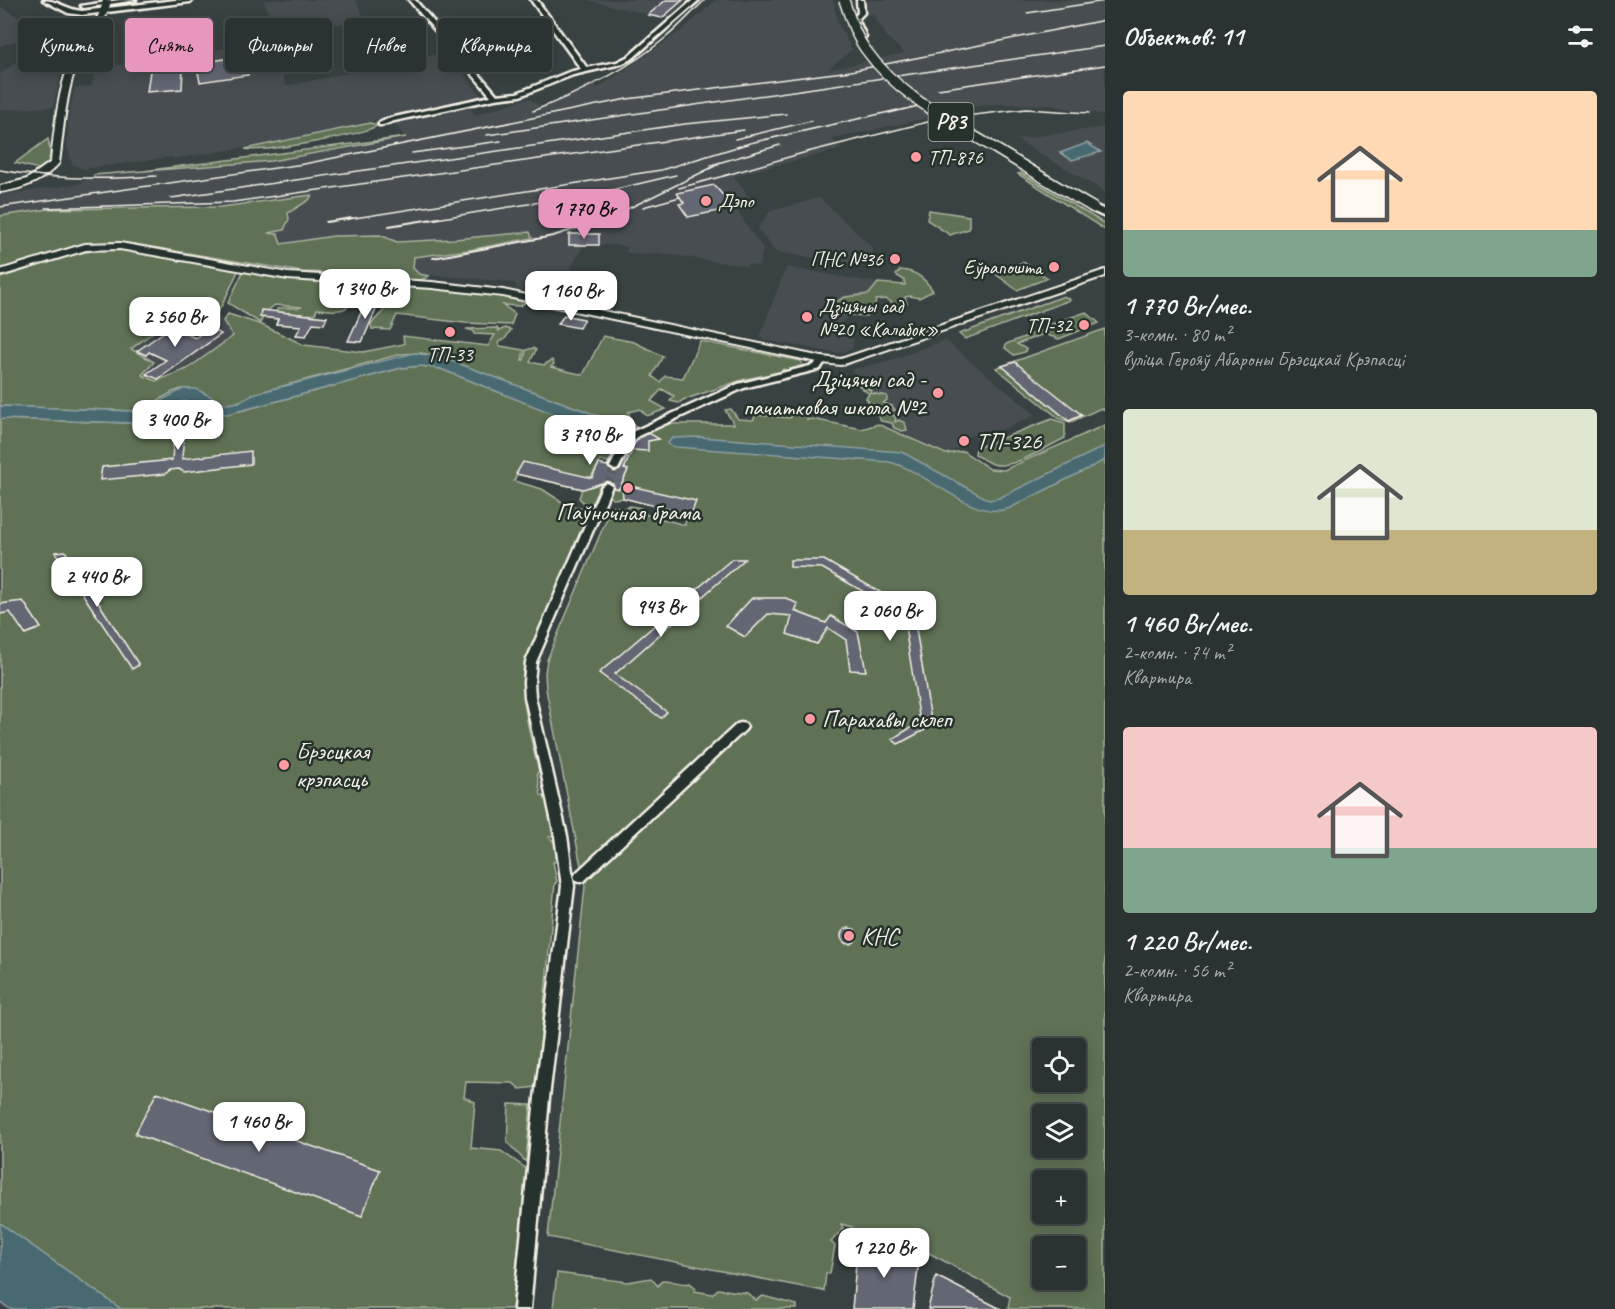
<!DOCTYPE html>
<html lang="ru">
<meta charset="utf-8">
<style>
:root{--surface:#2b3232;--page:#373e3e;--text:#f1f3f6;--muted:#a6aaac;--line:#474d4d;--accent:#e797bd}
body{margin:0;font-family:Caveat,sans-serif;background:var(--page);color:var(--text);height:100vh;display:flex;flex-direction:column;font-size:22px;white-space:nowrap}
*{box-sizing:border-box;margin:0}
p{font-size:20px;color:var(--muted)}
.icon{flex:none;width:33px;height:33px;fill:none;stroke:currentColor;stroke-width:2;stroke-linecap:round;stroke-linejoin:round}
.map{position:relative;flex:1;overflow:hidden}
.panel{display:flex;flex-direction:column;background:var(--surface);width:510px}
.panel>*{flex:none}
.top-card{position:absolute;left:18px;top:18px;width:570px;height:54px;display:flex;gap:12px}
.buttons{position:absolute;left:1032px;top:1038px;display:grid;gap:12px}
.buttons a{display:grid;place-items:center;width:54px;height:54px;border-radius:6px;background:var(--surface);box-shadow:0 3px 15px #0003,0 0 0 2px var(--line);font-size:30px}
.price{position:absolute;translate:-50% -51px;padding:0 14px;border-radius:12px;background:#fff;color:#222;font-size:20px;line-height:39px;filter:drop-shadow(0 2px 3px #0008)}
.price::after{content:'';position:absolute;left:50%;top:36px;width:18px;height:14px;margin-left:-9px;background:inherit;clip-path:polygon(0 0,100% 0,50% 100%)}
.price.active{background:var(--accent);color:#111}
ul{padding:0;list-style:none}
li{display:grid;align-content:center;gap:12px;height:318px;padding:0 18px}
li span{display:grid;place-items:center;height:186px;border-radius:6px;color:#555}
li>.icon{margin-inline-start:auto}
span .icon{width:108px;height:108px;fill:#fffc;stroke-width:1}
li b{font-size:26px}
h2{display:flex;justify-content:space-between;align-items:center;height:72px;padding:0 18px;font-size:26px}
.chip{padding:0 21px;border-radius:6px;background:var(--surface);box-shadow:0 3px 15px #0003,0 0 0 2px var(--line);font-size:21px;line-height:54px}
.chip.active{background:var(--accent);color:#111}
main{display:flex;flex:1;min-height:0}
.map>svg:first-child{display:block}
</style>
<main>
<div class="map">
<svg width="1105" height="1309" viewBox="0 0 1105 1309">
<rect width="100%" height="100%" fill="#394242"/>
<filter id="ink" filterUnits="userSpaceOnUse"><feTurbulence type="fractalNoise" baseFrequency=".0167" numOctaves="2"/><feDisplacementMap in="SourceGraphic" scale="12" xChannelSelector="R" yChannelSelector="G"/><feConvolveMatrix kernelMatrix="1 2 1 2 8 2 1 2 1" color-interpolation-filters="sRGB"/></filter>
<g filter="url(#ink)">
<g fill="#464d51">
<polygon points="263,0 356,0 365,20 277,34"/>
<polygon points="587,0 687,0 667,19"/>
<polygon points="716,0 833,0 838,23 852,50 827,70 904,53 887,37 879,23 876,22 875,15 864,14 866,0 1105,0 1105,115 1049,105 994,104 955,110 919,120 832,139 842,149 733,176 752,200 746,201 751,209 738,212 763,249 759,266 747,264 746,266 658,253 638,255 626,252 628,247 619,245 584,245 554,297 516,289 516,284 502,281 229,259 0,221 0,195 78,184 93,175 143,171 405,137 392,121 466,104 476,115 528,98 541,106 576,91 592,82 598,88 681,31"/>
<polygon points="0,6 29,23 24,25 28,28 44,23 52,30 0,46"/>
<polygon points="272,42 286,86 447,52 482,97 277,142 173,159 172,157 83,169 72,164 67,146 69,113 75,88 92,86 95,66 131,64 131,60"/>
<polygon points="64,60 53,107 0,110 0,74 15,63"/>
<polygon points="1105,127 1105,192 1016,139"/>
<polygon points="820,198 873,248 873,267 775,252 758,228 770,211"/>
<polygon points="786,267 883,284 868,302 840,324 853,339 853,349 837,353 763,340 760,335"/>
<polygon points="206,311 233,322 282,367 210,387 174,372 143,392 119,394 138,319"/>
<polygon points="945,340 1036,415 1002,430 963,437 958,440 965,445 947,453 892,428 851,370 891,360"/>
</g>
<g fill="#5f7255" stroke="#aab29e" stroke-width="1.5" fill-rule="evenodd">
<path d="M370,123L378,125C365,135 262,153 245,149Z"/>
<polygon points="406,137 271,161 93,175 143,171"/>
<path d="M48,139C51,152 52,160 42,170L15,163Z"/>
<polygon points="1021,173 1105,224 1105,230 1018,174"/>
<path d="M312,195L309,200L288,213L289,219L284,230L268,233L278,234L281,244L333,236L380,235L397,242L454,239L530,232L532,238L469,250L414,257L413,268L419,274L429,276C420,283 393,281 384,274L302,272L134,244L109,242L87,244L0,271V216L49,209L221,207Z"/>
<polygon points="929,210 969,216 969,229 950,235 927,220"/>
<path d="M105,249H127L239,269C233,281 221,312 214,316C202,323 188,314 177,317C167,320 141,342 131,349L154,362L142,375L156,381L187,369L233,336L223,321L228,314L262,325L304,345L363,352L404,344L403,336L488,346L495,335L474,334V331L466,329L497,328L499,331L505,328L511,330L505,339L498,343L500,346L524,350L522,360H524L526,350L533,348L536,350L530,362L544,365L552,360L554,364L551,367L583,375L603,336L634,342L663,356L652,376L660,382L665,376L683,378L700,341L801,361L803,365L787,371L783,369L781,372L745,379L683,400L679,403L670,401L674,396L662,389L651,401L666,409L647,416L640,409L628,412L635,427L619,442L610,462L600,461L591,477L595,483L600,485L591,506H587L579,498L582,489L517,474L514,481L542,489L562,502L585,510L590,516L524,664C520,698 530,738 539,771L537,773L541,796L550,798L556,834L549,837L558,846L555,862H553L557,882L555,883L537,1084L536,1087L520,1089L513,1083L466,1082L464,1097L475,1102L471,1148L501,1151L527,1169L512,1309H121L0,1223V419L130,423L152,418L176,404L185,402L218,414L240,411L401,368L421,366L441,369L586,427L604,430L608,426V421L601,417L441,357L421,353L401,354L257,393C248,396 241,402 231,404C213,406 202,386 182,389C165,392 153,408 136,411L0,406V278L74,254Z"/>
<polygon points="1023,262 1048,278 1017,290 994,273"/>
<path d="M244,270L356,282L360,284C349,312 347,312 317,309L315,314C303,316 289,313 277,312V309C286,306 293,310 302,307L275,305L267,311L260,323L228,303Z"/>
<path d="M900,270C915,271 924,277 933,291L919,298L910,296L905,297L907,303L898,306L886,299L876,300L874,308L866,316L838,314L834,303L845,297L869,294L878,283L905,285L904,280L896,275Z"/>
<polygon points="396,285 489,293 524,300 526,302 520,306 503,305 515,314 511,325 465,323 397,315 390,330 372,329 371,324 388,306"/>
<polygon points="1064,296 1070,300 965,339 959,334"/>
<polygon points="1086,312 1099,323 1059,339 1044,334 1017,344 1026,349 1025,352 1014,355 1005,348 1006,344 1043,330 1046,326"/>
<polygon points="1105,329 1105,410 1101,408 1071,422 1060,419 996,368"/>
<polygon points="857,375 865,383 864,386 872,391 870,393 887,396 887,400 883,403 892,406 895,410 889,413 896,417 895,422 899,420 905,423 907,430 902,431 894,428 892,423 881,421 872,407 875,405 870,404 866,398 869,394 856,383 858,381 855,379 854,376"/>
<path d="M731,409L738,419L753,420L756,415L790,418L794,413L802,415L807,412V420L812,419L862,429L878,424L946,454L963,451L990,469L1004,470L1105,425V1309H1008L1010,1297L920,1248L854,1231L852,1227L841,1224L843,1228L831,1242L835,1246L830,1273H826L824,1291L548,1237L585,886L546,689L545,673L547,660L612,506L625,509L630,506L641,508L647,515L685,525L686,518L691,515L624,498L612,499L608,493L611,487L622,484L628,470L621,465C629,446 638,433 657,424H734L725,410ZM1042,1048H1076V1082H1042ZM1042,1114H1076V1148H1042ZM1042,1180H1076V1214H1042ZM1042,1246H1076V1280H1042Z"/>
<path d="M1052,419L1065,423V438C1046,447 1023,463 1002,465C992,466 982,459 975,454L976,448Z"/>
<polygon points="509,1104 531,1105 526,1162 507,1142"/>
<path d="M557,1273L628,1282L651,1278L658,1286L662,1280C672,1279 680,1286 690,1283L696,1288L694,1291L712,1294L718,1289L747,1293L756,1300L763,1296L797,1305V1309H553Z"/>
</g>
<g fill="#4a6971" stroke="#8e9fa1" stroke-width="1.5">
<polygon points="1087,143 1101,152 1072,160 1060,153"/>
<path d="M414,353L441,357L601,417L609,424L602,430L586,427L441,369L421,366L401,368L228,414C209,415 196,401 183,402C169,403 152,420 135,423L0,419V406L132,411L147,408L183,389H196L226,404L239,402L257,393Z"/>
<path d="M700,437L902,452L989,500L999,498L1105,446V460L1010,508C974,523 926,470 889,462L675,447L667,444L672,438Z"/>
<polygon points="0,1223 121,1309 10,1309 0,1302"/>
</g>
<g fill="#646673" stroke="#f4f1e8" stroke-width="1.5">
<polygon points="666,0 683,0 662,18 648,15"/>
<polygon points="232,58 243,58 248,75 200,82 196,63"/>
<polygon points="174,62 173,70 183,68 182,89 147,92 150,71 156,70 156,64"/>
<polygon points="714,185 734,208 688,217 679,204 684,203 677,193"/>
<rect x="569" y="234" width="30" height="11"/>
<polygon points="368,297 381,298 362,342 348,341"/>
<polygon points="261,310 327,317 324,324 313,323 306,336 296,335 301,326 276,324 278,319 260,317"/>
<polygon points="564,315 568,316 584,319 579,328 558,324"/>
<polygon points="171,327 195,338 209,328 221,334 158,379 146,374 166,360 149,352 146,355 137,351"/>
<polygon points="1015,362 1082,415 1069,421 1002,366"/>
<polygon points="185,402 203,410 202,420 185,421 182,459 251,451 251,464 184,472 179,469 170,470 165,474 100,480 102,467 172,460 175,421 160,422 161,413 176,404"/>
<polygon points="631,424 637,427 630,431 619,445 608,466 614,472 620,470 631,448 639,438 649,433 659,439 648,441 648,451 632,450 624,469 628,470 619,489 614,488 613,484 608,481 583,489 516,474 523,462 592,478 599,464 607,466 619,444 606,440 615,428"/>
<polygon points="622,484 696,501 691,515 623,498"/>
<polygon points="65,551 139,665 132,669 55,552"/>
<polygon points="732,559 745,559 615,674 667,712 661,718 599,673"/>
<polygon points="790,560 824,560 913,611 932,726 898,744 892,739 920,722 903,614 822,568 790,567"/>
<polygon points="752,598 786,598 798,604 795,611 826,623 831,616 858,632 866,671 850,670 846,640 828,628 817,644 787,634 792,616 768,614 745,637 726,626"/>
<polygon points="23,601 41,628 25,634 10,612 0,614 0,604"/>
<circle cx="849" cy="936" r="8"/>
<polygon points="157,1092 380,1170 362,1216 135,1134"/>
<polygon points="858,1241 919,1260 913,1309 852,1309"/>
<polygon points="936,1276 1001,1309 928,1309"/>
</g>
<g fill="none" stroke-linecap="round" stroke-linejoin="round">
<polyline stroke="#555c5b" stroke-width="8" stroke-dasharray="8 4.5" stroke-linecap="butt" points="607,486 615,467"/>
<defs>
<g id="minor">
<path d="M43,0C57,0 67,10 82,11L176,0H193L190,2L82,15L68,13Z"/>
<polygon points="119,0 136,0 84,8 81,6"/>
<polygon points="409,0 415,0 497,95 517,93 569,72 581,69 531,0 537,0 587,68 617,62 629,56 693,0 699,0 633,58 621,64 573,75 520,96 495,99 394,121 383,125 379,125 379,123 390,118 491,96"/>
<polygon points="857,0 863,0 864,13 858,19 866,37 863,39 860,37 852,19 858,13"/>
<polygon points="822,357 826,360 820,369 744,388 638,436 629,447 618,469 615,470 610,467 621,446 632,432 738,384 814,365 819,358"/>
<polygon points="607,483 612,486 536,662 534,682 535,697 567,836 574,886 549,1098 530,1309 514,1309 535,1098 562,886 555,836 525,697 524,682 526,662 602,486"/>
<polygon points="741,723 745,724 747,727 745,730 584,881 580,882 576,881 574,877 576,873 737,724"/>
</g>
<g id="major">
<path d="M103,0H111C106,26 89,39 78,62C66,88 63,134 59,163C44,181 23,189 0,192V186L27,179L51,162C54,134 58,87 71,61C82,39 98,26 103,0Z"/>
<polygon points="120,243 288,273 432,282 503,290 822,357 841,359 1105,270 1105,276 841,365 822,363 503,296 432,288 288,279 120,249 86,250 0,276 0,270 85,244"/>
</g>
<polygon id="highway" points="1094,205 1105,210 1105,217 1090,210 1090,206"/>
</defs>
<use href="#minor" stroke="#f4f1e8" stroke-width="5"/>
<use href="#major" stroke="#f4f1e8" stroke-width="4"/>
<use href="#highway" stroke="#f4f1e8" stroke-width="5"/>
<use href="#minor" fill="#26332d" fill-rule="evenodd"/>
<use href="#major" fill="#26332d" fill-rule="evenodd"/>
<use href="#highway" fill="#26332d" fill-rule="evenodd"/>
<g stroke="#f4f1e8" stroke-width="1.5">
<polyline points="1027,13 1105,1"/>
<polyline points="938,89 1105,65"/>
<path d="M533,111C579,93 626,71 664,39C679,27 691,13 705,0"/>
<polyline points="889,113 927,104"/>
<polyline points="487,135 1105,46"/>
<polyline points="735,139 811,121"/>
<polyline points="412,153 501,141"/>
<polyline points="711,165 780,145"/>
<path d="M0,170C52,180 103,180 156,176"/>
<polyline points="723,176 803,153 940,119 1026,109 1089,113"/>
<polyline points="679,188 731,174"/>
<polyline points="171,198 685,124 786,114"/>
<polyline points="0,207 304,164 627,99 851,71 1105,20"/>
<polyline points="643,207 680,197"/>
<polyline points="45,208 233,202 744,130"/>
<polyline points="342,220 661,170 750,143 898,110"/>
<polyline points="430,220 608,191 676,175"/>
<polyline points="605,220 719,164"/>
</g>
<g stroke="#f4f1e8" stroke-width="2">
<polyline points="326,222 352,218"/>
<polyline points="389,226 439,218"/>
<polyline points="433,258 553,236 609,218"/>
</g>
<defs>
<path id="highway-bridge" d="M844,0C850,18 855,35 866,50C898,95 950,121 996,149C1029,169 1061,189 1094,208"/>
</defs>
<use href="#highway-bridge" stroke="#f4f1e8" stroke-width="12" stroke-linecap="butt"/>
<use href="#highway-bridge" stroke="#26332d" stroke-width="9"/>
</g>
</g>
<g fill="#ff9aa2" stroke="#26332d" stroke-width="2">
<circle cx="916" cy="157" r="6"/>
<circle cx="706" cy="201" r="6"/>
<circle cx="895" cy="259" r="6"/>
<circle cx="1054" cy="267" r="6"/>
<circle cx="807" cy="317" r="6"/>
<circle cx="1084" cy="325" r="6"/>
<circle cx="450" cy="332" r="6"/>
<circle cx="938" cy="393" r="6"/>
<circle cx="964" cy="441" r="6"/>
<circle cx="628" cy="488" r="6"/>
<circle cx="810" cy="719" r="6"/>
<circle cx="284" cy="765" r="6"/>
<circle cx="849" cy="936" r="6"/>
</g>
<g text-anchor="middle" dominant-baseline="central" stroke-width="5" stroke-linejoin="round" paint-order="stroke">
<g font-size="20" fill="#f4f1e8" stroke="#26332d" text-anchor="start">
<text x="928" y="157">ТП-876</text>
<text x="718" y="201">Дэпо</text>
<text x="883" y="259" text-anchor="end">ПНС №36</text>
<text x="1042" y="267" text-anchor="end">Еўрапошта</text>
<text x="819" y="306">Дзіцячы сад<tspan x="819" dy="23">№20 «Калабок»</tspan></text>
<text x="1072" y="325" text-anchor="end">ТП-32</text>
<text x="450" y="354" text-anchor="middle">ТП-33</text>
</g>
<rect fill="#26332d" stroke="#b6b8b0" stroke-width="1.5" x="928.5" y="103" width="45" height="38" rx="4.5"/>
<g font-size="22" font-weight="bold" fill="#f4f1e8">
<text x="951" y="122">Р83</text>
</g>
<g font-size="24" fill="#f4f1e8" stroke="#26332d" text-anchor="start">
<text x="926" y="379" text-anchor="end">Дзіцячы сад -<tspan x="926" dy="28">пачатковая школа №2</tspan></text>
<text x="976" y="441">ТП-326</text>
<text x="628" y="512" text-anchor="middle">Паўночная брама</text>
<text x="822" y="719">Парахавы склеп</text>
<text x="296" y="751">Брэсцкая<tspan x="296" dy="28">крэпасць</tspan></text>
<text x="861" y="936">КНС</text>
</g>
</g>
</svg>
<div class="buttons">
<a><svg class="icon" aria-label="locate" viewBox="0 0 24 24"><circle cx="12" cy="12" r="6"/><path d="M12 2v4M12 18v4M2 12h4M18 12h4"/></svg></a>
<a><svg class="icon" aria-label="layers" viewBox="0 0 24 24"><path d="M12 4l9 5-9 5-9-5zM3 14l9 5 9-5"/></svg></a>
<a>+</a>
<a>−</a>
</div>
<b class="price active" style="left:584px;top:240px">1 770 Br</b>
<b class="price" style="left:365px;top:320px">1 340 Br</b>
<b class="price" style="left:571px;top:322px">1 160 Br</b>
<b class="price" style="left:175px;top:348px">2 560 Br</b>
<b class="price" style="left:178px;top:451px">3 400 Br</b>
<b class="price" style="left:590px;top:466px">3 790 Br</b>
<b class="price" style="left:97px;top:608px">2 440 Br</b>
<b class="price" style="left:661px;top:638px">943 Br</b>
<b class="price" style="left:890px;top:642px">2 060 Br</b>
<b class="price" style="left:259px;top:1153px">1 460 Br</b>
<b class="price" style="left:884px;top:1279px">1 220 Br</b>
<div class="top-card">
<a class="chip">Купить</a>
<a class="chip active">Снять</a>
<a class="chip">Фильтры</a>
<a class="chip">Новое</a>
<a class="chip">Квартира</a>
</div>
</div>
<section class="panel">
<h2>Объектов: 11<svg class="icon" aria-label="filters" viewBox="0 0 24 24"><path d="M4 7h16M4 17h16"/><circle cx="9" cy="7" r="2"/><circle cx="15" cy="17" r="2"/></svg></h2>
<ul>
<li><span style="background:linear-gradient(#ffd9b3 75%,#7fa58c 0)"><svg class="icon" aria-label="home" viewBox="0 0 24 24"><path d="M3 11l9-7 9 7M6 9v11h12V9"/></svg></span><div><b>1 770 Br/мес.</b><p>3-комн. · 80 m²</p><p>вуліца Герояў Абароны Брэсцкай Крэпасці</p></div></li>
<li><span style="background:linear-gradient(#dfe7d0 65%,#c2b280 0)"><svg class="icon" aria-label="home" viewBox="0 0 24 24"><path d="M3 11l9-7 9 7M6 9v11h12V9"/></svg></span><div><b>1 460 Br/мес.</b><p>2-комн. · 74 m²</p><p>Квартира</p></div></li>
<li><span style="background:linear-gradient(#f6c9c9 65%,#7fa58c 0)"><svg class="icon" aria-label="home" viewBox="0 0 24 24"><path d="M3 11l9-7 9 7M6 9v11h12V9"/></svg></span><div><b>1 220 Br/мес.</b><p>2-комн. · 56 m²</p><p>Квартира</p></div></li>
</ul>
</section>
</main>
